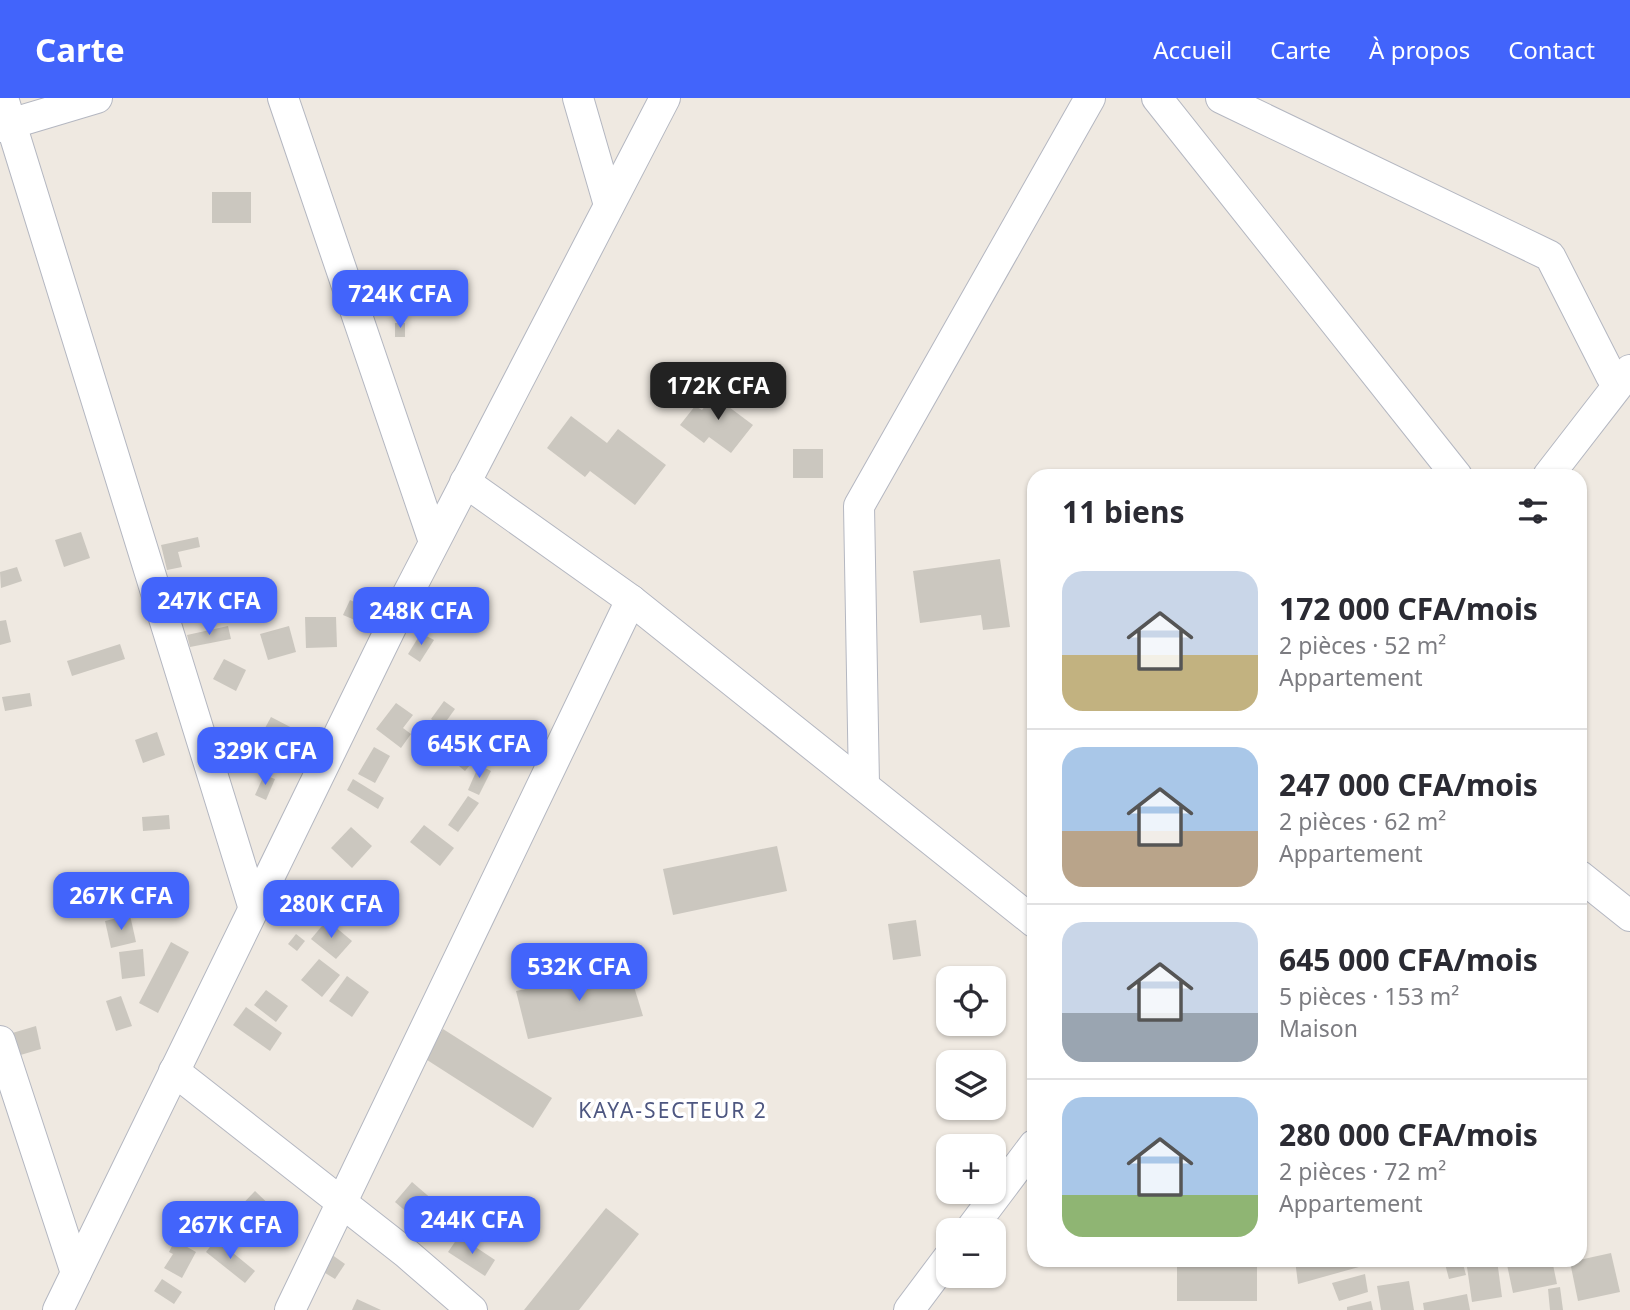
<!DOCTYPE html>
<html lang="fr">
<meta charset="utf-8">
<style>
:root{--surface:#fff;--page:#f7f7f7;--text:#2b2b33;--muted:#7c7c81;--line:#e1e1e2;--accent:#4264fb}
body{margin:0;font-family:"Noto Sans",sans-serif;background:var(--page);color:var(--text);height:100vh;display:flex;flex-direction:column;font-size:26px;white-space:nowrap}
*{box-sizing:border-box;margin:0}
p{font-size:23px;color:var(--muted)}
.icon{flex:none;width:38px;height:38px;fill:none;stroke:currentColor;stroke-width:2;stroke-linecap:round;stroke-linejoin:round}
.map{position:relative;flex:1;overflow:hidden}
.details{position:absolute;left:1027px;top:371px;width:560px;height:798px;display:flex;flex-direction:column;background:var(--surface);border-radius:21px;box-shadow:0 2px 5px #0004}
.details>*{flex:none}
.controls{position:absolute;left:936px;top:868px;display:grid;gap:14px}
.controls a{display:grid;place-items:center;width:70px;height:70px;border-radius:14px;background:var(--surface);box-shadow:0 2px 5px #0004;font-size:35px}
.price{position:absolute;translate:-50% -60px;padding:0 16px;border-radius:14px;background:var(--accent);color:#fff;font-size:23px;line-height:46px;filter:drop-shadow(0 2px 4px #0008)}
.price::after{content:'';position:absolute;left:50%;top:42px;width:21px;height:16px;margin-left:-10px;background:inherit;clip-path:polygon(0 0,100% 0,50% 100%)}
.price.selected{background:#222;color:#fff}
ul{padding:0;list-style:none}
li{display:flex;align-items:center;gap:21px;height:175px;padding:0 35px}
li+li{border-top:2px solid var(--line)}
li span{display:grid;place-items:center;flex:none;width:196px;height:140px;border-radius:21px;color:#555}
li>.icon{margin-inline-start:auto}
span .icon{width:84px;height:84px;fill:#fffc;stroke-width:1}
li b{font-size:30px}
h2{display:flex;justify-content:space-between;align-items:center;height:84px;padding:0 35px;font-size:30px}
header{display:flex;align-items:center;gap:42px;box-sizing:border-box;height:98px;padding:0 35px;background:var(--accent);color:#fff}
header strong{font-size:33px}
nav{display:flex;gap:38px;margin-inline-start:auto;font-size:24px}
.map>svg:first-child{display:block}
</style>
<header>
<strong>Carte</strong>
<nav><a>Accueil</a><a>Carte</a><a>À propos</a><a>Contact</a></nav>
</header>
<div class="map">
<svg width="1630" height="1212" viewBox="0 0 1630 1212">
<rect width="100%" height="100%" fill="#efe9e1"/>
<g fill="#cbc7bf">
<rect x="212" y="94" width="39" height="31"/>
<rect x="395" y="225" width="10" height="14"/>
<polygon points="715,288 734,302 729,309 753,327 731,355 709,339 704,345 680,327 695,308 702,312 711,301 707,298"/>
<polygon points="571,318 607,345 618,331 666,367 635,407 590,373 585,379 547,350"/>
<rect x="793" y="351" width="30" height="29"/>
<polygon points="1028,425 1034,425 1034,464 1033,464"/>
<polygon points="81,434 90,460 64,469 55,442"/>
<polygon points="198,439 200,449 178,454 182,469 167,472 161,447"/>
<polygon points="1000,461 1010,529 983,532 981,517 920,525 913,473"/>
<polygon points="17,469 22,483 1,490 0,474"/>
<polygon points="350,502 364,508 357,523 343,517"/>
<polygon points="305,519 336,519 337,549 306,550"/>
<polygon points="6,522 11,544 0,547 0,523"/>
<polygon points="228,528 231,541 190,549 187,537"/>
<polygon points="289,528 296,554 268,562 260,536"/>
<polygon points="421,535 434,542 420,564 408,556"/>
<polygon points="120,546 125,561 72,578 67,563"/>
<polygon points="224,561 246,572 236,593 213,581"/>
<polygon points="30,595 32,608 5,613 2,599"/>
<polygon points="444,603 455,611 442,629 431,621"/>
<polygon points="396,605 413,617 403,630 411,636 401,650 376,631"/>
<polygon points="271,619 298,633 281,666 253,652"/>
<polygon points="157,634 165,657 143,665 135,642"/>
<polygon points="441,634 475,661 465,673 432,646"/>
<polygon points="480,641 503,653 496,666 473,654"/>
<polygon points="235,643 245,668 230,674 220,650"/>
<polygon points="374,649 390,658 375,685 358,676"/>
<polygon points="479,667 491,673 479,697 468,692"/>
<polygon points="264,677 275,681 266,702 255,697"/>
<polygon points="353,681 384,700 378,711 347,692"/>
<polygon points="468,698 479,705 458,734 448,727"/>
<polygon points="169,717 170,731 143,733 142,719"/>
<polygon points="424,727 454,750 440,768 410,744"/>
<polygon points="351,729 372,748 352,770 331,750"/>
<polygon points="777,748 787,793 673,817 663,771"/>
<polygon points="120,791 123,804 102,809 99,796"/>
<polygon points="130,817 136,844 111,850 105,823"/>
<polygon points="327,822 352,843 336,861 311,841"/>
<polygon points="916,822 921,858 893,862 888,826"/>
<polygon points="296,836 305,843 297,853 288,846"/>
<polygon points="171,844 189,854 158,915 139,905"/>
<polygon points="143,851 145,878 122,881 119,854"/>
<polygon points="319,861 340,877 322,899 301,882"/>
<polygon points="628,869 643,918 528,941 516,893"/>
<polygon points="347,878 369,894 352,919 329,903"/>
<polygon points="266,892 288,908 276,924 254,907"/>
<polygon points="121,898 132,928 116,933 106,903"/>
<polygon points="246,909 282,935 270,953 233,927"/>
<polygon points="36,928 41,951 17,958 9,936"/>
<polygon points="443,931 552,1000 533,1030 424,960"/>
<polygon points="412,1084 448,1115 431,1135 395,1104"/>
<polygon points="255,1093 279,1116 257,1139 233,1116"/>
<polygon points="606,1110 639,1136 579,1212 524,1212"/>
<polygon points="187,1111 210,1132 195,1148 172,1128"/>
<polygon points="459,1138 495,1162 485,1178 448,1154"/>
<polygon points="216,1141 255,1173 245,1185 206,1154"/>
<polygon points="175,1142 196,1154 182,1180 164,1170 173,1156 169,1154"/>
<polygon points="328,1154 345,1166 335,1181 317,1170"/>
<polygon points="1611,1155 1620,1194 1578,1203 1570,1164"/>
<polygon points="1295,1162 1364,1162 1366,1167 1298,1186"/>
<polygon points="1444,1162 1462,1162 1466,1177 1449,1181"/>
<polygon points="1466,1162 1497,1162 1502,1199 1472,1204"/>
<polygon points="1506,1162 1552,1162 1557,1186 1513,1195"/>
<rect x="1177" y="1164" width="80" height="39"/>
<polygon points="1365,1176 1368,1194 1339,1203 1332,1185"/>
<polygon points="162,1181 182,1194 174,1206 154,1193"/>
<polygon points="1409,1183 1414,1212 1381,1212 1377,1188"/>
<polygon points="1560,1189 1563,1212 1550,1212 1548,1191"/>
<polygon points="1467,1196 1470,1212 1424,1212 1423,1205"/>
<polygon points="357,1201 381,1212 352,1212"/>
<polygon points="1371,1203 1373,1212 1347,1212 1347,1209"/>
</g>
<g fill="none" stroke-linecap="round" stroke-linejoin="round">
<defs>
<g id="minor">
<polyline points="3,0 254,811"/>
<polyline points="283,0 434,444"/>
<polyline points="578,0 609,107"/>
<polyline points="1157,0 1457,378"/>
<polyline points="1221,0 1550,158 1611,278"/>
<polyline points="0,29 97,0"/>
<polyline points="1548,378 1630,272"/>
<polyline points="465,384 631,502 1034,824"/>
<polyline points="864,687 859,408 1090,0"/>
<polyline points="1580,778 1630,818"/>
<polyline points="0,943 76,1175"/>
<polyline points="174,973 406,1155 472,1212"/>
<polyline points="970,1132 1034,1047"/>
<polyline points="58,1212 403,505 665,0"/>
<polyline points="290,1212 631,502"/>
<polyline points="909,1212 948,1160"/>
</g>
</defs>
<use href="#minor" stroke="#b4b7c1" stroke-width="32"/>
<use href="#minor" stroke="#fff" stroke-width="30"/>
</g>
<g text-anchor="middle" dominant-baseline="central" stroke-width="7" stroke-linejoin="round" paint-order="stroke">
<g font-size="21" letter-spacing="2" fill="#4d5680" stroke="#fff">
<text x="673" y="1012">KAYA-SECTEUR 2</text>
</g>
</g>
</svg>
<div class="controls">
<a><svg class="icon" aria-label="locate" viewBox="0 0 24 24"><circle cx="12" cy="12" r="6"/><path d="M12 2v4M12 18v4M2 12h4M18 12h4"/></svg></a>
<a><svg class="icon" aria-label="layers" viewBox="0 0 24 24"><path d="M12 4l9 5-9 5-9-5zM3 14l9 5 9-5"/></svg></a>
<a>+</a>
<a>−</a>
</div>
<b class="price" style="left:400px;top:232px">724K CFA</b>
<b class="price selected" style="left:718px;top:324px">172K CFA</b>
<b class="price" style="left:209px;top:539px">247K CFA</b>
<b class="price" style="left:421px;top:549px">248K CFA</b>
<b class="price" style="left:479px;top:682px">645K CFA</b>
<b class="price" style="left:265px;top:689px">329K CFA</b>
<b class="price" style="left:121px;top:834px">267K CFA</b>
<b class="price" style="left:331px;top:842px">280K CFA</b>
<b class="price" style="left:579px;top:905px">532K CFA</b>
<b class="price" style="left:472px;top:1158px">244K CFA</b>
<b class="price" style="left:230px;top:1163px">267K CFA</b>
<section class="details">
<h2>11 biens<svg class="icon" aria-label="filters" viewBox="0 0 24 24"><path d="M4 7h16M4 17h16"/><circle cx="9" cy="7" r="2"/><circle cx="15" cy="17" r="2"/></svg></h2>
<ul>
<li><span style="background:linear-gradient(#c9d6e8 60%,#c2b280 0)"><svg class="icon" aria-label="home" viewBox="0 0 24 24"><path d="M3 11l9-7 9 7M6 9v11h12V9"/></svg></span><div><b>172 000 CFA/mois</b><p>2 pièces · 52 m²</p><p>Appartement</p></div></li>
<li><span style="background:linear-gradient(#a9c7e8 60%,#b9a48a 0)"><svg class="icon" aria-label="home" viewBox="0 0 24 24"><path d="M3 11l9-7 9 7M6 9v11h12V9"/></svg></span><div><b>247 000 CFA/mois</b><p>2 pièces · 62 m²</p><p>Appartement</p></div></li>
<li><span style="background:linear-gradient(#c9d6e8 65%,#9aa5b1 0)"><svg class="icon" aria-label="home" viewBox="0 0 24 24"><path d="M3 11l9-7 9 7M6 9v11h12V9"/></svg></span><div><b>645 000 CFA/mois</b><p>5 pièces · 153 m²</p><p>Maison</p></div></li>
<li><span style="background:linear-gradient(#a9c7e8 70%,#8fb573 0)"><svg class="icon" aria-label="home" viewBox="0 0 24 24"><path d="M3 11l9-7 9 7M6 9v11h12V9"/></svg></span><div><b>280 000 CFA/mois</b><p>2 pièces · 72 m²</p><p>Appartement</p></div></li>
</ul>
</section>
</div>
